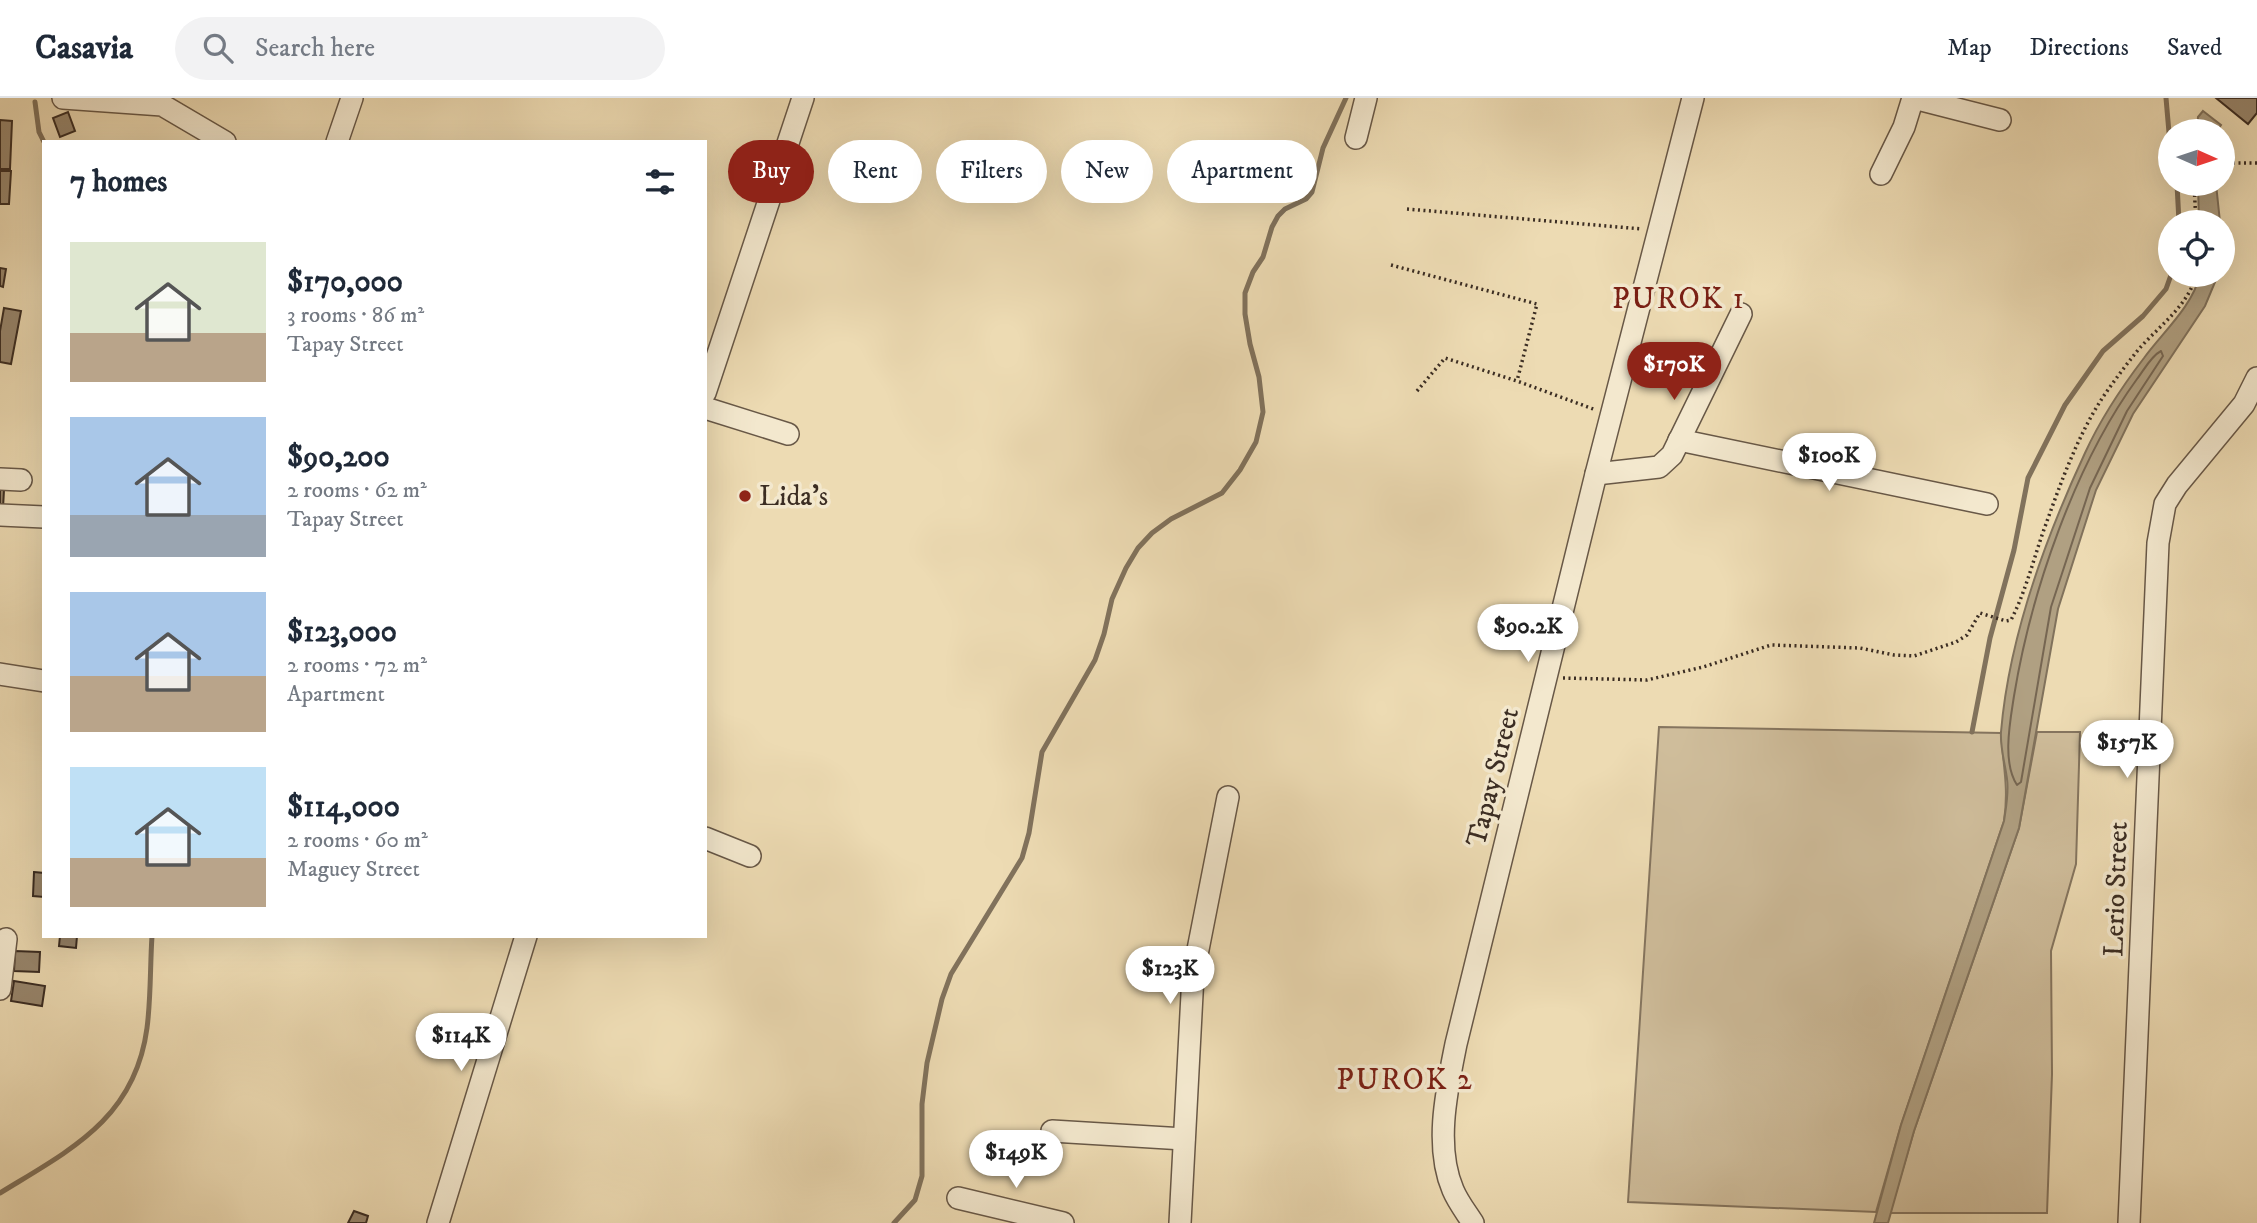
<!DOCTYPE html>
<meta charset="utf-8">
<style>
:root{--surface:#fff;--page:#f2f2f3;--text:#1f2937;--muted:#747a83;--line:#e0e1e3;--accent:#8f2418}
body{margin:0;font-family:"IM FELL DW Pica",serif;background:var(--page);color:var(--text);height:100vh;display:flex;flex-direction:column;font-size:26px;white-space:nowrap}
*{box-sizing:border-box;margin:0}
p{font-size:23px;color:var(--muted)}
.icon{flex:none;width:38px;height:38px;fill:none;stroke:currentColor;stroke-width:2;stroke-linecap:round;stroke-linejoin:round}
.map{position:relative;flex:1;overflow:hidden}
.sheet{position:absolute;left:42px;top:42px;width:665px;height:798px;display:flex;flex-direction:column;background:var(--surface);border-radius:0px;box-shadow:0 7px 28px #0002}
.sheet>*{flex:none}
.hud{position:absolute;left:728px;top:42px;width:665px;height:63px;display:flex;gap:14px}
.needle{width:46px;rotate:93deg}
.controls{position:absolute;left:2158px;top:21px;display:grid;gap:14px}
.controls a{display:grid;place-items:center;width:77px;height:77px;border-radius:50%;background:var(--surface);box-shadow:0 7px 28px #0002;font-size:35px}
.price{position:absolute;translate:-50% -60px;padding:0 16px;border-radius:24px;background:#fff;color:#222;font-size:23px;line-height:46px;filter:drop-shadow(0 2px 4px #0008)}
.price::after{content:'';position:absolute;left:50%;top:42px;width:21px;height:16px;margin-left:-10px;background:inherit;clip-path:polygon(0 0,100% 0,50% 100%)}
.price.on{background:var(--accent);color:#fff}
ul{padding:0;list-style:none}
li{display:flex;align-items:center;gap:21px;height:175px;padding:0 28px}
li span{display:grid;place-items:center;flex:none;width:196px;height:140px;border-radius:0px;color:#555}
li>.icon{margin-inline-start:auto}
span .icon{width:84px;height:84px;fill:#fffc;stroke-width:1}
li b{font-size:30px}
h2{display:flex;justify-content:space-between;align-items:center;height:84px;padding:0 28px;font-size:30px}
.pill{padding:0 24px;border-radius:32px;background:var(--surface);box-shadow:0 7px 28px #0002;font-size:24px;line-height:63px}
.pill.on{background:var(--accent);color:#fff}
header{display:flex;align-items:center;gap:42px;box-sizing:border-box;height:98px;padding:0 35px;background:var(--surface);border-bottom:2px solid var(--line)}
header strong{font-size:33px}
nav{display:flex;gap:38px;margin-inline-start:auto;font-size:24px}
.search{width:490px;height:63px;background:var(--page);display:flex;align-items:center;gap:18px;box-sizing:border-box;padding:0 24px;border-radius:38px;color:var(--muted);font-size:26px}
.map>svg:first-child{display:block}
</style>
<header>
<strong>Casavia</strong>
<div class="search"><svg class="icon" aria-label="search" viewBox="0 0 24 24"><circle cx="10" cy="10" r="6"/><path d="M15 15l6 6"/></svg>Search here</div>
<nav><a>Map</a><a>Directions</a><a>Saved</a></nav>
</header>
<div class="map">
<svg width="2257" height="1125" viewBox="0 0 2257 1125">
<rect width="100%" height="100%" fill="#eddbb3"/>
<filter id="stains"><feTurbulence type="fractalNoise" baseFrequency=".00286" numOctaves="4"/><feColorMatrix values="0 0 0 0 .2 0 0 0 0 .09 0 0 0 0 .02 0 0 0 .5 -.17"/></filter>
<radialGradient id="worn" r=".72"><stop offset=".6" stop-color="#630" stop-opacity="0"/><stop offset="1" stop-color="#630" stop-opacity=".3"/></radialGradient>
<g fill="#cfbd9b" stroke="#85755f" stroke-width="2">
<path d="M1659,629L2001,635C2003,667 2009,690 2004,723L1901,1027L1876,1114L1628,1104Z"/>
<polygon points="2037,634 2080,634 2076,766 2051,853 2052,976 2047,1115 1890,1115 1914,1033 2019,730"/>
</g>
<g fill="#b0a082" stroke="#81725c" stroke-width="2">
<polygon points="2203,13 2221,27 2217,33 2197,33 2198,19"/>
<polygon points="2198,86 2216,86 2220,124 2199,124"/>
<path d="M2200,177H2218L2205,208L2133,316L2096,392L2058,511L2019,730L1914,1033L1888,1125H1874L1901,1027L2004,723C2006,709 2009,695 2007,681C2005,665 2000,650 2001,634C2009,538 2045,441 2085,355C2101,320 2121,290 2144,260C2163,234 2192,209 2200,177Z"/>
</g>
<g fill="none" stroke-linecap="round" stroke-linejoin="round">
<path stroke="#766652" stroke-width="2" d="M2161,253L2163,258L2127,313L2090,390L2051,509L2021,684L2017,687C2002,664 2010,624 2014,598C2031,494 2075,366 2137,281C2144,272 2151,258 2161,253Z"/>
<g stroke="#81725c" stroke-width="5">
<polyline points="2166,0 2170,46"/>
<polyline points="35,4 39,34 44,44"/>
<polyline points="2177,86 2179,124"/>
<polyline points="1972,634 1990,540 2014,452 2028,380 2065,307 2103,253 2143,218 2166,191 2171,177"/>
<path d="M0,1095C70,1052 135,1021 147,930C151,900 150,868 152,838"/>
<polyline points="894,1125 915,1102 922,1078 922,1006 927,965 942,901 951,876 1022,760 1029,735 1042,654 1095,562 1104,536 1112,501 1126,470 1138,450 1152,435 1171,421 1222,395 1240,372 1256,344 1263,314 1259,279 1250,246 1245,216 1245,195 1253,174 1263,159 1272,129 1278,118 1285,111 1306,101 1312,94 1323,50 1346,0"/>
</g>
</g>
<g fill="#98876e" stroke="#3b2d23" stroke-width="2">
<polygon points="2216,0 2257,0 2257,15 2248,26"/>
<polygon points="68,14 75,33 60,39 53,20"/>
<polygon points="0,22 12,23 10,71 0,71"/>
<polygon points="0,73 11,73 9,106 0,106"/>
<polygon points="0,170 6,171 3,189 0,188"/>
<polygon points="4,210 21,213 11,266 0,264 0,233"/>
<polygon points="0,392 4,392 3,410 0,410"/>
<polygon points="34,774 44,775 44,799 33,798"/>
<polygon points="60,838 77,838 76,850 59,848"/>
<polygon points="15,853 40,854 39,874 14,873"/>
<polygon points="14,883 45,888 42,908 11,903"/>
<polygon points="354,1113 368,1118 366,1125 348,1125"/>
</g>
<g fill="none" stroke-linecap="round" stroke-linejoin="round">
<defs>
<g id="minor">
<polyline points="63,0 162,7 225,44"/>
<polyline points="1914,0 2000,22"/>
<polyline points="1356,40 1366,0"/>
<polyline points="337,44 352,0"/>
<polyline points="1881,76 1904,29 1913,0"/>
<polyline points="705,295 803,0"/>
<polyline points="705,310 788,336"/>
<polyline points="1679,342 1987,406"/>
<polyline points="1596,376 1659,369 1672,357 1741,216"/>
<polyline points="0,381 21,382"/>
<polyline points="0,417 44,419"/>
<polyline points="0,576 44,583"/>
<polyline points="705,740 750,758"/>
<polyline points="0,891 6,841"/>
<polyline points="1052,1033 1184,1041"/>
<polyline points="958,1100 1063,1125"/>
<polyline points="438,1125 526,838"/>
<polyline points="1180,1125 1193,877 1228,699"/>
<path d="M1473,1125C1466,1114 1458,1104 1453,1092C1434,1048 1447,991 1456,946L1596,376L1693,0"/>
<polyline points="2129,1125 2158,445 2165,406 2177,387 2244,306 2257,280"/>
</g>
</defs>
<use href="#minor" stroke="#685847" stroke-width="24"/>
<g stroke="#3b2d23" stroke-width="3.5" stroke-dasharray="2 3.5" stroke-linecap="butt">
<polyline points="2222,65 2257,65"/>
<polyline points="2194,86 2196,124"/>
<polyline points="1407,111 1642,131"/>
<polyline points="1391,167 1537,206 1517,283"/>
<polyline points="1417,293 1445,260 1517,283 1596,312"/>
<path d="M1563,580L1647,582L1703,569L1771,547L1860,550L1894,557L1914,558L1956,544L1967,537L1980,515L2006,523L2011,522C2027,491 2034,458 2046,426C2061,384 2078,337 2103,299C2114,283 2126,267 2138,252C2158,229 2189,207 2196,177"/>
</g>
<use href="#minor" stroke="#f3e8ce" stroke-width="21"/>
</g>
<circle fill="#8f2418" stroke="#f3e8ce" stroke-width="2.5" cx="745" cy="398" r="7"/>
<g text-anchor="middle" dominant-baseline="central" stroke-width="7" stroke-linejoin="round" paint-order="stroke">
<g font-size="28" fill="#3b2d23" stroke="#f3e8ce" text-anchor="start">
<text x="759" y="398">Lida's</text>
</g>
<g font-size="28" fill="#3b2d23" stroke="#f3e8ce">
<text transform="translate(1493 679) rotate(-76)">Tapay Street</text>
<text transform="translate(2116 791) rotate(-88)">Lerio Street</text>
</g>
<g font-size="30" letter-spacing="2" fill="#7a1f14" stroke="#f3e8ce">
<text x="1679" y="201">PUROK 1</text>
<text x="1405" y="982">PUROK 2</text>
</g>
</g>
<rect width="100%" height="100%" filter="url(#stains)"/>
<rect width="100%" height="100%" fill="url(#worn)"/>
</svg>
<div class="controls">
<a><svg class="needle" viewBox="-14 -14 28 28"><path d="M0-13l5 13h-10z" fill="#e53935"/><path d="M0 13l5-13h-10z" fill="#747a83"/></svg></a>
<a><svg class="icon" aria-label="locate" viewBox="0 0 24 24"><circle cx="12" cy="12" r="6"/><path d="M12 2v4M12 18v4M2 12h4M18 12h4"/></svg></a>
</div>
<b class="price on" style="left:1674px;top:304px">$170K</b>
<b class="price" style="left:1829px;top:395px">$100K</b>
<b class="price" style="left:1528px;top:566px">$90.2K</b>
<b class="price" style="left:2127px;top:682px">$157K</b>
<b class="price" style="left:1170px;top:908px">$123K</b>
<b class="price" style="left:461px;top:975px">$114K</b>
<b class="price" style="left:1016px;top:1092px">$149K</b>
<div class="hud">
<a class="pill on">Buy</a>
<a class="pill">Rent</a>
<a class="pill">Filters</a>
<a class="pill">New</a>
<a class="pill">Apartment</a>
</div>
<section class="sheet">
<h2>7 homes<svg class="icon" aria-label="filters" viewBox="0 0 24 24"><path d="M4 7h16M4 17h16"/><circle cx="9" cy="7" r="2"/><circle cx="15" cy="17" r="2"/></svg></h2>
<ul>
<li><span style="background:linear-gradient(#dfe7d0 65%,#b9a48a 0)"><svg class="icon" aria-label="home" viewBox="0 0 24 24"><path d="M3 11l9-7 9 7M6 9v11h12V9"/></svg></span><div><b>$170,000</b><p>3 rooms · 86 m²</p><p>Tapay Street</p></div></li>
<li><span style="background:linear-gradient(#a9c7e8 70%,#9aa5b1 0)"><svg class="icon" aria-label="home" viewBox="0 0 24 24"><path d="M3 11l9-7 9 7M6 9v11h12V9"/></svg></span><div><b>$90,200</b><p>2 rooms · 62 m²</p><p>Tapay Street</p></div></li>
<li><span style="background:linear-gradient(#a9c7e8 60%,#b9a48a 0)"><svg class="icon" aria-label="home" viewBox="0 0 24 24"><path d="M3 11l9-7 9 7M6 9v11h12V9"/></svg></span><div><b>$123,000</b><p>2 rooms · 72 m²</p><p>Apartment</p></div></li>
<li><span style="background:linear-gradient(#bfe0f5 65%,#b9a48a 0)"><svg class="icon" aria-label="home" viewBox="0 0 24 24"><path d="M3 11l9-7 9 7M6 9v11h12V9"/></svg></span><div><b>$114,000</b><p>2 rooms · 60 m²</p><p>Maguey Street</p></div></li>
</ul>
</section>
</div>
